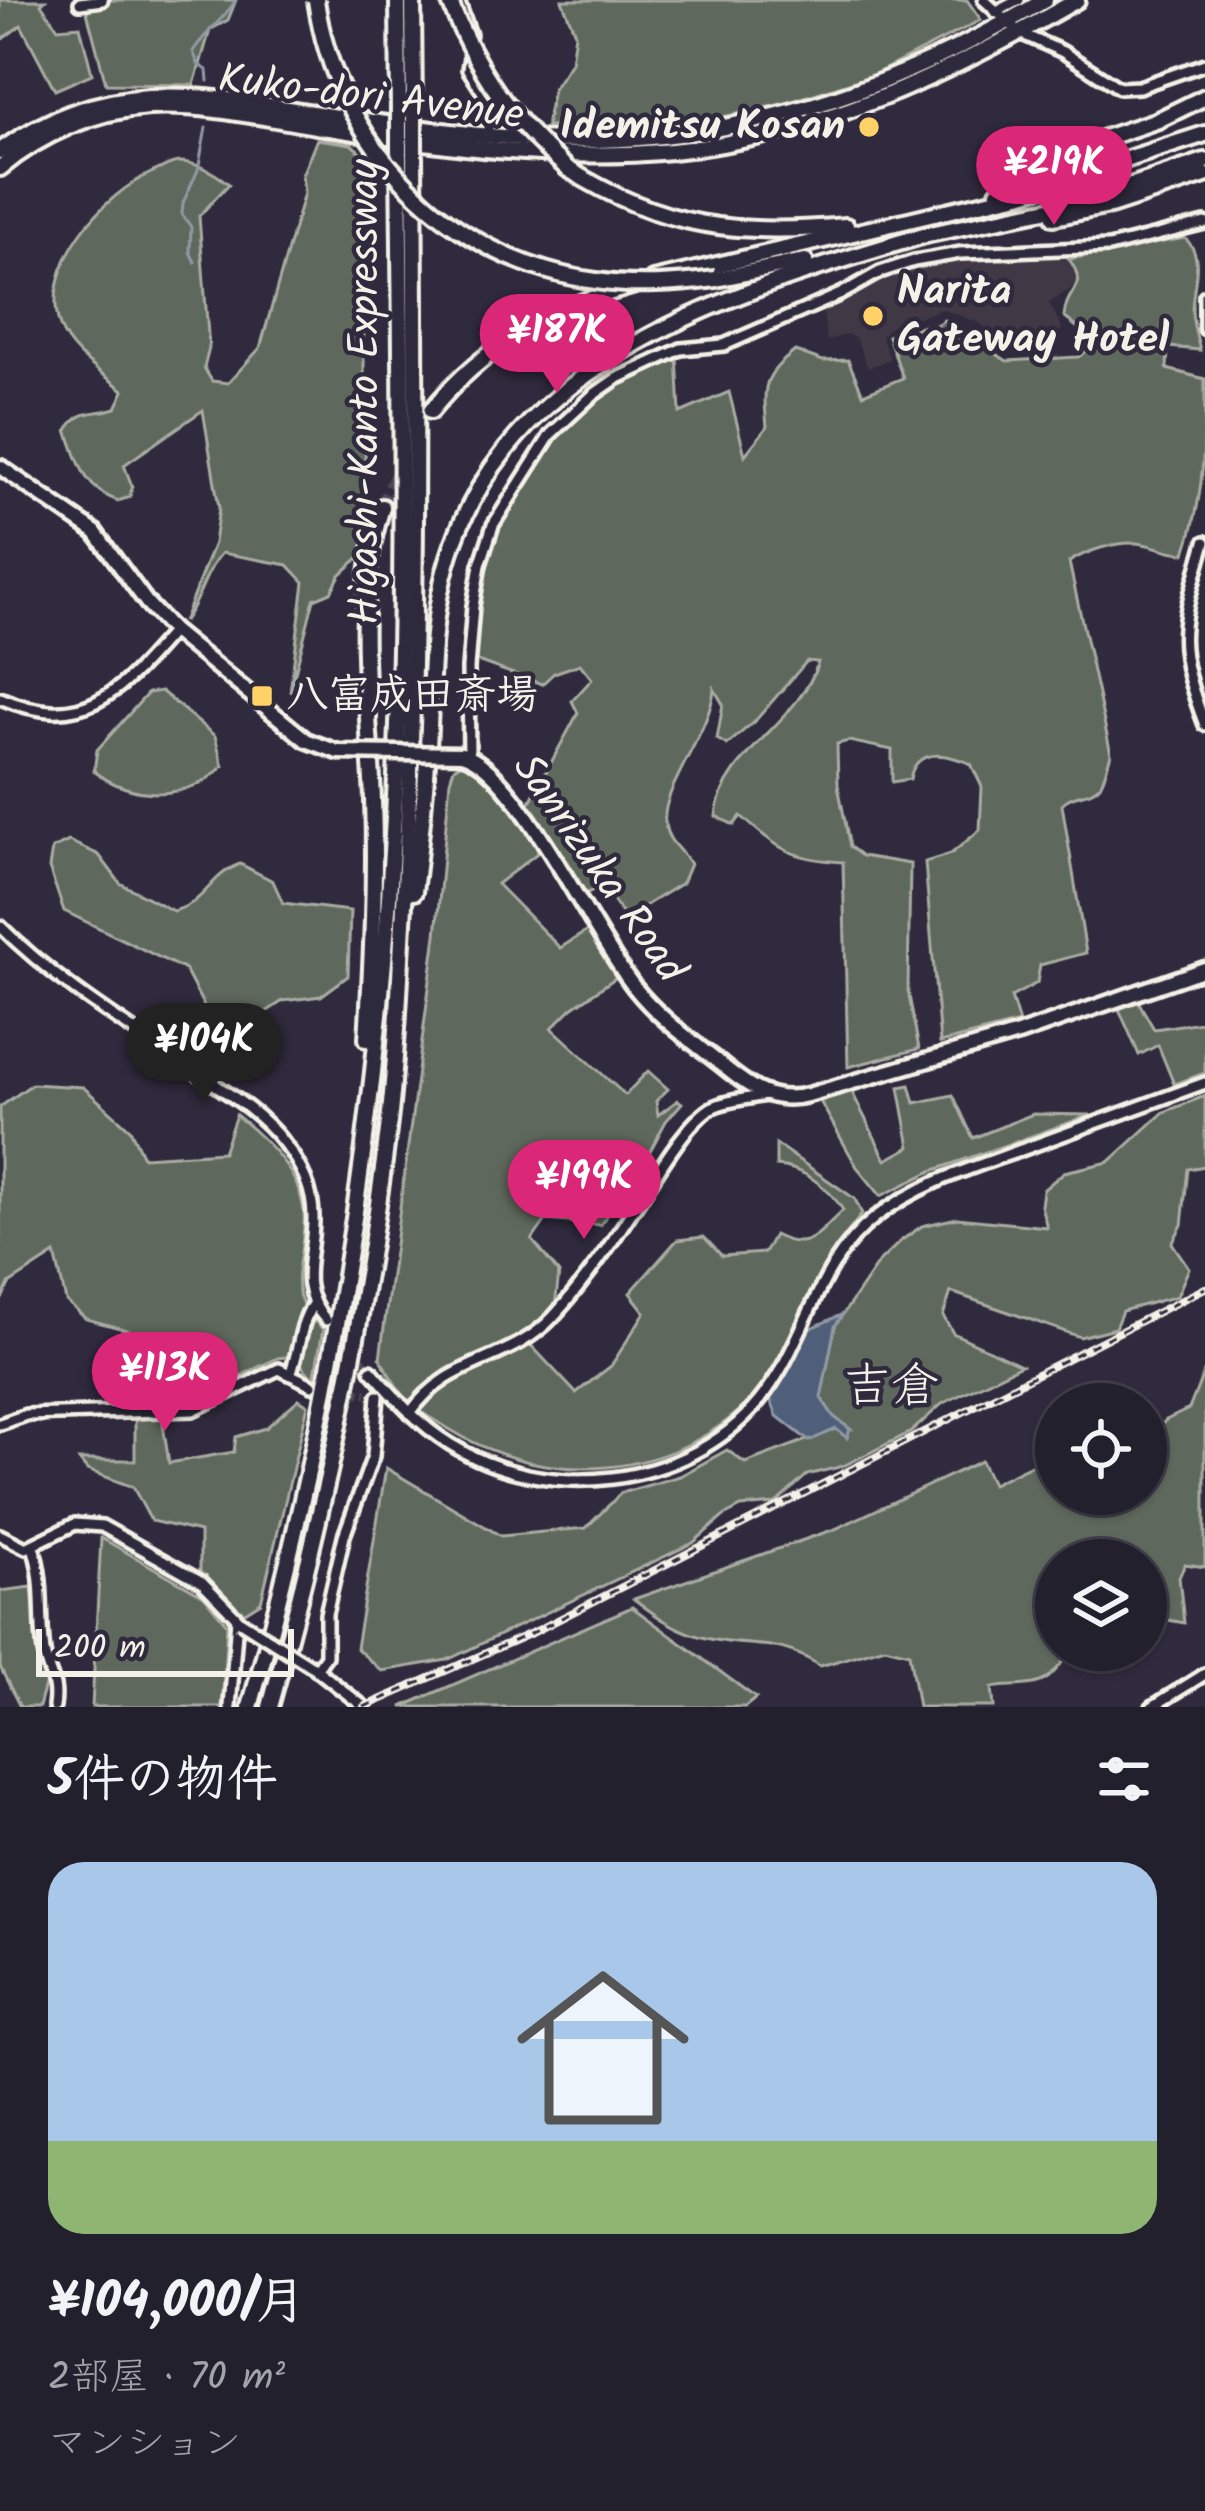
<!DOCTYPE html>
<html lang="ja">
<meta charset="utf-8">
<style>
:root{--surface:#23202e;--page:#2f2d3a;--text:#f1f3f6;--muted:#a3a3aa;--line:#403e4a;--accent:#db2777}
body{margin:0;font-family:Kalam,"Klee One",sans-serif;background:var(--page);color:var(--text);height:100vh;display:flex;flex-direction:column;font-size:45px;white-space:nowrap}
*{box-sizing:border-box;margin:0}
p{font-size:39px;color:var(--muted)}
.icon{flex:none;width:66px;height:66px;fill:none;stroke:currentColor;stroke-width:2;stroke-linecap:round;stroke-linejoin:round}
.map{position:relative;height:1707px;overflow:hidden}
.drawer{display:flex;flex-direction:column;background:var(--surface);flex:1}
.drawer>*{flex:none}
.controls{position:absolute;left:1035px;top:1383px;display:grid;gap:24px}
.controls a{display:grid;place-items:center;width:132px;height:132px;border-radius:50%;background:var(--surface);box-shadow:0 3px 9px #0004,0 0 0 3px var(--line);font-size:60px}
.scale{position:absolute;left:36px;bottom:30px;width:258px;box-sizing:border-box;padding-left:12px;border:6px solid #f4f1e8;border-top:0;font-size:33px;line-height:42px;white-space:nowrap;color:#f4f1e8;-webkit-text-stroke:9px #2f2a3d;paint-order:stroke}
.price{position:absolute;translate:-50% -102px;padding:0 27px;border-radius:42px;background:var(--accent);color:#fff;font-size:39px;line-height:78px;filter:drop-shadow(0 3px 6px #0008)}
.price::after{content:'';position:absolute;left:50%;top:72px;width:36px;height:27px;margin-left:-18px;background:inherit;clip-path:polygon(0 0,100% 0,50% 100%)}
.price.current{background:#222;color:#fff}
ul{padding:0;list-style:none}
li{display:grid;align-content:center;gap:24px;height:636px;padding:0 48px}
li+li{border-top:3px solid var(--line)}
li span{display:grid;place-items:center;height:372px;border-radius:36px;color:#555}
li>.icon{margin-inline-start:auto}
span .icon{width:216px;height:216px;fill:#fffc;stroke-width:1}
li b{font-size:51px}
h2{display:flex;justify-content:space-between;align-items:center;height:144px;padding:0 48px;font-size:51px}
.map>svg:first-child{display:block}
</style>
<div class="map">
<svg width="1205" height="1707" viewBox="0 0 1205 1707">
<rect width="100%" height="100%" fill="#2f2a3d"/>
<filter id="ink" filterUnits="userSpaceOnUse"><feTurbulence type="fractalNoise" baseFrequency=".00833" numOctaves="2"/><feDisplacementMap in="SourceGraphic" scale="24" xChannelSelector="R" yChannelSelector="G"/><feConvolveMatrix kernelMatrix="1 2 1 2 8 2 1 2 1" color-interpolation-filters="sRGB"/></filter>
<g filter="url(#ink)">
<polygon fill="#413845" points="982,256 1066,256 1079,274 1078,284 1049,303 1062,327 1058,340 1034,353 1010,350 999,346 980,323 942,309 890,327 881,336 890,359 868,368 856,339 847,334 827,341 822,307 864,284 906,268"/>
<g fill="#5e675c" stroke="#a9aca2" stroke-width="3">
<polygon points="0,0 45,0 41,4 58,28 80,26 92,74 55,90 21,25 0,41"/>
<polygon points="89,0 236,0 228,20 210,30 194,85 106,84 87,12"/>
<polygon points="562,0 967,0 981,20 871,76 786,103 700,122 546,127 553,89 571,62 575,33"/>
<path d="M317,139L351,144L373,163L363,273L366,531L364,553L340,575L331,592L314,599L290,692L304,582L288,565L222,553C204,572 200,601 183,622L214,543L219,508L203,410L124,465L132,486L130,497L118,501C83,488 79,463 67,430C80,408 95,415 116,408L124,391C103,373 70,354 60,326C39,266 103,194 153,172C161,169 171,162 179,162C198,162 215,173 229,184L199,216L209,348L204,368L212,381L228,383L260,348L304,193L302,175Z"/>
<path d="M1185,238C1205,257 1193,281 1192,310C1192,323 1197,338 1200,350L1168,347L1167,369L1205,379C1205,441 1205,495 1185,553C1168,553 1152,544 1136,543C1114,542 1087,551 1069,562L1111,754C1108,763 1105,777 1100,785C1090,797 1073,792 1062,804L1086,953L1040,965L1037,983L1011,997L1019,1023L940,1043L925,862L951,854L980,830L982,787L971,764C948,754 916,746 910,779L892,782V750L849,741L837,744L838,785L850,847L862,856L910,864L908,990L919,1049L848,1067L843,862C791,859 778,849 741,816L734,825L716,816C720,757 802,720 818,662L807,661L756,720L727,745L717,739L723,704L714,689C710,734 660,789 665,824C667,842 682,850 690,864L682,883L625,918L603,886L583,895L530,814L527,807L578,713L572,701L592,679L580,664L554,673L542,684L474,660C476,623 477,585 489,549C508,487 563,417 618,383C636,371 658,364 677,355L680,413L729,392L745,455L767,427C763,386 762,377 795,351L823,361L848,360L863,394L903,378L888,336L921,326L931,328L944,320L1007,361L1078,357L1090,349L1083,332L1064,317C1066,287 1090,289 1069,259Z"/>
<path d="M161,691L215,736L223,766C189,801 131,801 94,771L97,750L148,693Z"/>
<path d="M463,762L488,775L540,851L497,884L560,948L590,929L617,969L618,976L572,1008L552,1028L625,1095L648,1071L668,1089L656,1101L658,1115L678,1100L682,1103L666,1121L642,1166L620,1184L617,1201L600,1225L546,1220L532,1240L559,1273L555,1307L527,1341L576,1393L611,1366L645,1312L630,1293L677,1240L704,1237L722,1256L764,1253L774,1235C809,1253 817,1234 843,1210C829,1188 803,1167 776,1166V1144L855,1199L862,1214C847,1233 830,1253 819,1275C800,1311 788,1358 760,1390C680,1480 549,1491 449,1429C437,1421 421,1414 411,1404C398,1391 389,1374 380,1358L436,935L450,780L454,768Z"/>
<path d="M69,841L99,855L120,883L173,911C208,902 208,876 240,864L273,881L283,903L350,911L348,976L321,996L283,1001L243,1027L209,1016L185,970L64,911L49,868L52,849Z"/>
<polygon points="1138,1001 1154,1029 1201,1022 1205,1010 1205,1073 1174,1084 1158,1045 1139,1055 1119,1009"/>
<path d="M32,1084L83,1087L130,1129L143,1157L223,1152L236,1115C267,1140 301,1172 304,1214C307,1262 278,1290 323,1329L314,1380L294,1356L278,1358L240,1376L227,1351L166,1379L146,1335L86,1319L66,1301L55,1254L9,1284L0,1303V1107Z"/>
<polygon points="910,1085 915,1103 953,1095 973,1138 1033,1114 1091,1115 932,1171 881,1196 857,1167 820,1101 851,1090 886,1160 910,1147 899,1087"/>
<polygon points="1205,1096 1205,1166 1188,1169 1182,1225 1172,1243 1189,1268 1177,1296 1122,1311 1115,1328 1080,1337 951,1292 943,1316 953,1333 1021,1365 942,1404 911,1432 843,1466 807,1475 775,1504 741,1507 724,1516 693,1543 447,1660 382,1671 356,1648 386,1468 501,1536 586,1528 621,1493 680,1476 727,1450 745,1463 836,1429 850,1429 834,1417 821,1398 835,1326 878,1263 902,1240 922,1226 957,1218 1047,1227 1041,1206 1043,1190 1064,1172 1109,1162 1164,1112"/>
<path d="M1205,1369V1567L1185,1564L1179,1577L1184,1623L1168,1620L1153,1636L1146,1638V1560H1056V1650H1077C1063,1657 1061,1667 1049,1677C1035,1689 1009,1684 992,1688L994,1707H918L909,1653L885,1647L820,1666C775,1637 756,1649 710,1639C680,1633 657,1617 634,1599L835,1529L981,1461L992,1484L1056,1453V1494H1146V1440L1166,1420L1189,1409Z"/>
<polygon points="299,1399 308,1405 261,1602 245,1612 230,1604 200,1572 200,1532 151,1521 133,1487 87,1470 79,1460 135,1460 135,1415 162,1418 169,1463 234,1452 236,1437 266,1428"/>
<polygon points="101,1538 204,1596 227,1624 222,1707 92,1707"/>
<polygon points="32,1587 38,1657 47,1678 39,1707 20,1707 0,1667 0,1591"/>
<polygon points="632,1607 756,1698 745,1707 402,1707"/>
</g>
<polygon fill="#4f5f79" stroke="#9199a5" stroke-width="3" points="843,1314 835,1326 821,1398 834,1417 850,1429 847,1438 836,1429 809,1441 777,1416 768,1393 805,1331"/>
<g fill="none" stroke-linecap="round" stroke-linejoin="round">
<g stroke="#9199a5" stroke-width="3">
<path d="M208,81L207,70L198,64L193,51C206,32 223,20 236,0"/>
<polyline points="195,262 190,252 191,227 182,214 183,203 198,170 206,128"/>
</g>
<g stroke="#4d4857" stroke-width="9" stroke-dasharray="9 4.5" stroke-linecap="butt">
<polyline points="333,1329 371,1370"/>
<polyline points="325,1387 367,1394"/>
</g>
<polyline stroke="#4d4857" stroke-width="14" stroke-dasharray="14 7" stroke-linecap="butt" points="382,507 402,463"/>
<defs>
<g id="minor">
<polyline points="458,0 470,35"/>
<polyline points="984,0 1020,33 1063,52 1119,88 1139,87 1205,64"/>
<polyline points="80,3 102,0"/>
<polyline points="996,12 1019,0"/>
<polyline points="471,51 468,69 491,105 487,136"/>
<polyline points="1205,296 1205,329"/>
<path d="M1205,542C1181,627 1172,638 1205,725"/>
<path d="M0,698C86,734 120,691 173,631"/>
<polyline points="469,756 468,668 473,606 480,565 493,525 551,434 593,395 616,379 681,349 724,345 841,294 880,272 914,261 960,253 1109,247 1205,223"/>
<path d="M0,926C56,982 125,1024 190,1068C222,1090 259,1110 283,1142C300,1163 313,1189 313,1217C314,1256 295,1287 326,1320"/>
<path d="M371,1370C395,1398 419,1425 450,1444C544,1504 687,1489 759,1401C807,1343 814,1264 876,1217C920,1183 972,1168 1024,1149C1084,1127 1145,1105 1205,1083"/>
<path d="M290,1374C300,1351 299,1324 313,1304"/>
<path d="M410,1413C450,1356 509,1365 554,1316C585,1282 612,1243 637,1204C655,1177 684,1125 711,1108C725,1100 749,1099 765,1095"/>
<polyline points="0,1424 26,1415 193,1410 279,1369 312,1385"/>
<polyline points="0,1535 26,1548 75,1524 102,1526 202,1582 240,1621"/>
<path d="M33,1547C45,1582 39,1616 44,1652C48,1676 58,1680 54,1707"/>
<polyline points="312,1666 364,1707"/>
<polyline points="316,1670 326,1656 326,1614 344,1536 373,1456 378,1396"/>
<polyline points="230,1707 237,1619"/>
<polyline points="1152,1707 1205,1674"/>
</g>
<g id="major">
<polyline points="0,467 95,532 147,603 173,631 306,740 338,752"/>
<path d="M461,754C517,767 594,938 635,988C658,1017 689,1039 718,1062C747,1085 769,1105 808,1095L1018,1034L1205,969"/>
</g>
<g id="highway">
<polyline points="398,0 399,114"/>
<polyline points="413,0 414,116"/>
<path d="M0,151C117,67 222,100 351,119C433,131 514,141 597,140C762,137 905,83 1045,0"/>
<path d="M0,168C41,134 95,110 149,107C209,104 269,119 329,128C442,146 557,162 672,151C820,136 949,74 1077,0"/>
<path d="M568,169C661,228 738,236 846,226"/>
<polyline points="998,192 1087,144 1158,120 1205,97"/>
<polyline points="1054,217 1110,206 1205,175"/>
<polyline points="920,236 1083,202 1205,161"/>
<polyline points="716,279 805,261"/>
<polyline points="653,280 1019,194 1205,134"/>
<path d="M431,411C483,346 552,308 632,286"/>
<path d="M414,892C420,844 425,796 428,747C431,696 430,643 440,593C485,362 730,293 925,235"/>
<path d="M367,1039C372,959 376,879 373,800C369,703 352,601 382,507"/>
<path d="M250,1707C335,1405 382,1091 396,777C405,569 401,360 399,152"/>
<path d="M270,1707C324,1516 365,1319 389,1122C397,1056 399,990 403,923C418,667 416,411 414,154"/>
</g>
</defs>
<use href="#minor" stroke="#f4f1e8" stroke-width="18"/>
<use href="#major" stroke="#f4f1e8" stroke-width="21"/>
<use href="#highway" stroke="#f4f1e8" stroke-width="22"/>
<use href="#minor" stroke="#2f2a3d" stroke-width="9"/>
<use href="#major" stroke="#2f2a3d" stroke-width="12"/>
<use href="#highway" stroke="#2f2a3d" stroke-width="14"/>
<defs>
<polyline id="rail" points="364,1707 536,1631 1205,1288"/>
</defs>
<use href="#rail" stroke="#f4f1e8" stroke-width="8"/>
<use href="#rail" stroke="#2f2a3d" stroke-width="3" stroke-dasharray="9" stroke-linecap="butt"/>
<defs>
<polyline id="minor-bridge" points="240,1621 311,1666"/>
<polyline id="major-bridge" points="338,752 461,754"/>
<g id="highway-bridge">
<path d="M316,0C336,144 450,262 596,281C636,287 676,284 716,279"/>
<path d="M449,0C476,70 511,120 568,169"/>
<polyline points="399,114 399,152"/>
<polyline points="414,154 414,116"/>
</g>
</defs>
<use href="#minor-bridge" stroke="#f4f1e8" stroke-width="18" stroke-linecap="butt"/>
<use href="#major-bridge" stroke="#f4f1e8" stroke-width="21" stroke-linecap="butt"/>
<use href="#highway-bridge" stroke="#f4f1e8" stroke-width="22" stroke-linecap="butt"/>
<use href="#minor-bridge" stroke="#2f2a3d" stroke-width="9"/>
<use href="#major-bridge" stroke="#2f2a3d" stroke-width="12"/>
<use href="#highway-bridge" stroke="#2f2a3d" stroke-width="14"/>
</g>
</g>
<g fill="#ffd166" stroke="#2f2a3d" stroke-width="4.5">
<circle cx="869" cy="127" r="12"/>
<circle cx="873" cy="316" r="12"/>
<rect x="250" y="684" width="24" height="24" rx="6"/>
</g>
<g text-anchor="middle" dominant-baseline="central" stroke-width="9" stroke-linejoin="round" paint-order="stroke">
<g font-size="42" fill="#f4f1e8" stroke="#2f2a3d">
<text transform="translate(371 98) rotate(7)">Kuko-dori Avenue</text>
<text transform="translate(366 392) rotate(-90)">Higashi-Kanto Expressway</text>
<text transform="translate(598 869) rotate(55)">Sanrizuka Road</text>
</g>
<g font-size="42" font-weight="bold" fill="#f4f1e8" stroke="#2f2a3d" text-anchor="start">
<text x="845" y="127" text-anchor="end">Idemitsu Kosan</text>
<text x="897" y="292">Narita<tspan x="897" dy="48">Gateway Hotel</tspan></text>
<text x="286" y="696">八富成田斎場</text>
</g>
<g font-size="48" fill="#f4f1e8" stroke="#2f2a3d">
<text x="891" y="1388">吉倉</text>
</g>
</g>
</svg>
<div class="controls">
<a><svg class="icon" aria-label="locate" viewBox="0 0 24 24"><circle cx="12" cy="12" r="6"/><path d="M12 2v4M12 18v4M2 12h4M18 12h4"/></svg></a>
<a><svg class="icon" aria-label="layers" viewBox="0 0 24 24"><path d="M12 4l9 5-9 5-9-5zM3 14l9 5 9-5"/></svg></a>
</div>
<div class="scale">200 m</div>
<b class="price" style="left:1054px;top:228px">¥219K</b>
<b class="price" style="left:557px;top:396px">¥187K</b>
<b class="price current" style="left:204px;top:1105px">¥104K</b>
<b class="price" style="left:584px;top:1242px">¥199K</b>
<b class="price" style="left:165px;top:1434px">¥113K</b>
</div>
<section class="drawer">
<h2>5件の物件<svg class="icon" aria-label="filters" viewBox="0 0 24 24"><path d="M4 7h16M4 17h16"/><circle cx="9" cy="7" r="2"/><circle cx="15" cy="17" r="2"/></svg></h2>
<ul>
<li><span style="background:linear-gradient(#a9c7e8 75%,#8fb573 0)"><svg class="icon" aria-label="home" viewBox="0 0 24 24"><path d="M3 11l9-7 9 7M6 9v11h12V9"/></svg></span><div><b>¥104,000/月</b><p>2部屋 · 70 m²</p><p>マンション</p></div></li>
</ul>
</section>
